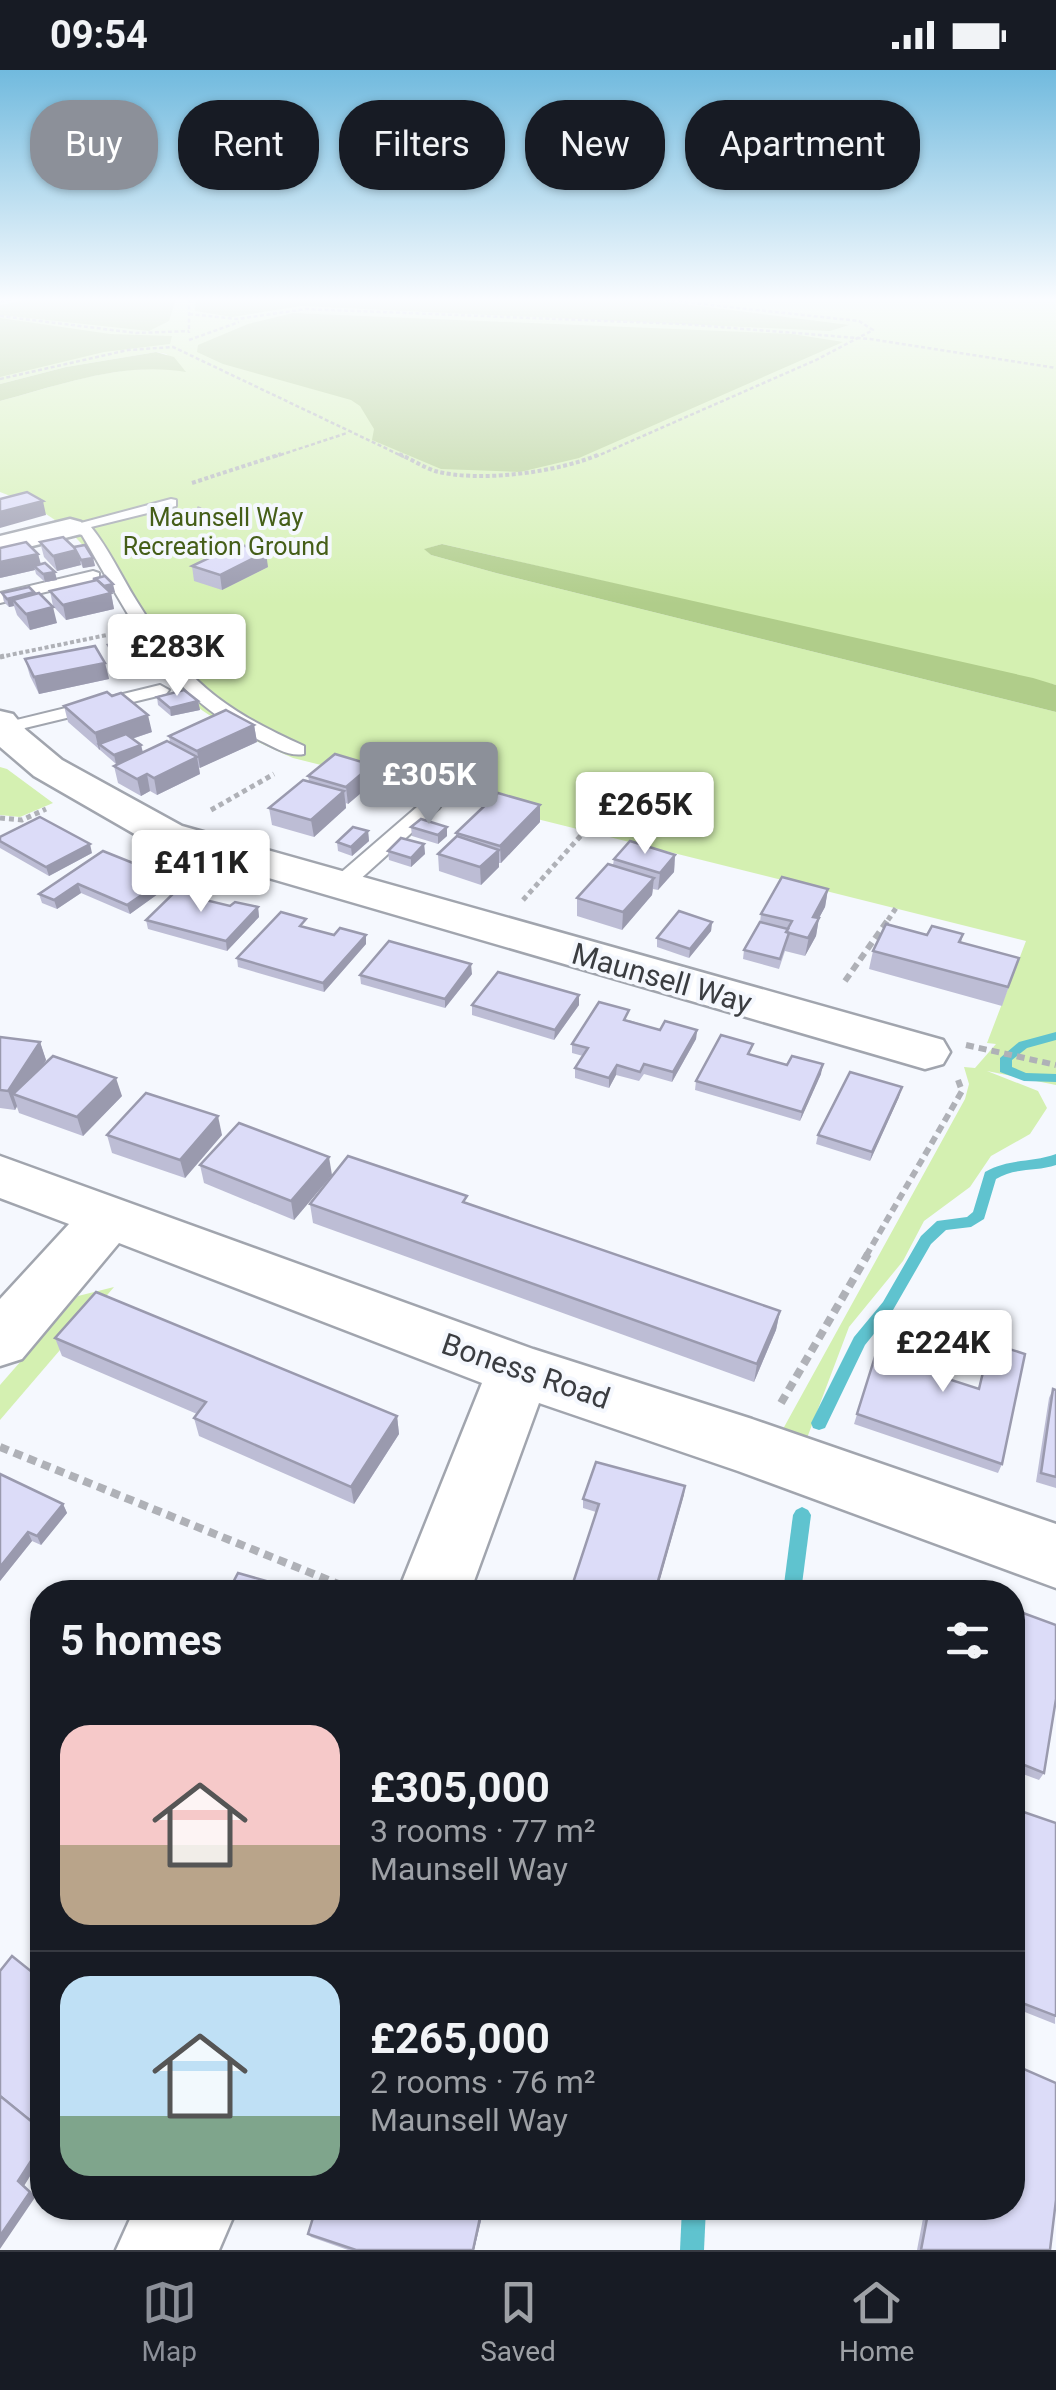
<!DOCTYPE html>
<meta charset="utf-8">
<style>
:root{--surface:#171b24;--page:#242831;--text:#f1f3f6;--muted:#9ea1a6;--line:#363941;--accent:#8c9099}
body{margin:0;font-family:Roboto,sans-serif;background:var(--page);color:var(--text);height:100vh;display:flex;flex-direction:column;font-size:38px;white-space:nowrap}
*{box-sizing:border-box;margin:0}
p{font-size:32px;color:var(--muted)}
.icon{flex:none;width:55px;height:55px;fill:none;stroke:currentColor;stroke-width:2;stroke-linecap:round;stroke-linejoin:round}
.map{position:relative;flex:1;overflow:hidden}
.details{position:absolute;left:30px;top:1510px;width:995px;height:640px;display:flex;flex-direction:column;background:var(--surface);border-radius:40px;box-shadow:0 2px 8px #0004}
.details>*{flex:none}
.guide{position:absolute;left:30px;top:30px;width:998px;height:90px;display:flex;gap:20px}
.price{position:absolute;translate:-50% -85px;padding:0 22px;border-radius:10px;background:#fff;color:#222;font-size:32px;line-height:65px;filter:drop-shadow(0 2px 5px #0008)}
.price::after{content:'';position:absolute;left:50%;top:60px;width:30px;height:22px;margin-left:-15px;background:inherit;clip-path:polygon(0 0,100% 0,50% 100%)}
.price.active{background:var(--accent);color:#fff}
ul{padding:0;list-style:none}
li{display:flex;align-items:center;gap:30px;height:250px;padding:0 30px}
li+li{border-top:2px solid var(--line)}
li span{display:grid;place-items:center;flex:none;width:280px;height:200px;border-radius:30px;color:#555}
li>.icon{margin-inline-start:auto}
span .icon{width:120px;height:120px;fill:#fffc;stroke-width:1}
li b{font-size:42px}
h2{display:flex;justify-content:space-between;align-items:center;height:120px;padding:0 30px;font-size:42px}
.tag{padding:0 35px;border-radius:40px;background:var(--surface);box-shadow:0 2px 8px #0004;font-size:35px;line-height:90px}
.tag.active{background:var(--accent);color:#fff}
.status{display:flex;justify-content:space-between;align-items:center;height:70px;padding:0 50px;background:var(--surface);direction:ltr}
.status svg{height:28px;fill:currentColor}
.tabs{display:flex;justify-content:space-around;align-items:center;height:140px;border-top:2px solid var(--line);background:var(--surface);font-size:28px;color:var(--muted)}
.tabs a{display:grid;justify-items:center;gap:5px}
.tabs .active{color:var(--accent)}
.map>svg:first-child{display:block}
</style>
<div class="status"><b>09:54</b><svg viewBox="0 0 49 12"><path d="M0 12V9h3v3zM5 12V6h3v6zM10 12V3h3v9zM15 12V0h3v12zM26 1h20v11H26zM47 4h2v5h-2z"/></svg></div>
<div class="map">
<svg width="1056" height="2180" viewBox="0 0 1056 2180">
<rect width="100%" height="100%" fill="#f5f8fe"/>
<g fill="#d4f0b1">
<path d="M0,229H1056V615L442,474L425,479L431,485L496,503L1056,642V1015L987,1001L1038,1021L1047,1038L1030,1064L991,1086L970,1117L924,1151L903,1191L849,1257L807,1368L783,1359L965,1029L969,1014L964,997L975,998L996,974L987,973L1026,871L293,688C252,669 206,650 175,617C165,606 157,591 149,578C100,503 92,456 0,422V331C59,315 124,291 185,301L166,284L156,282L66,297L0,314Z"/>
<polygon points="0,697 7,699 53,733 20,747 0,745"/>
<polygon points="114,1217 0,1350 0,1315 78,1226"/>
</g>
<g fill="#b0cd8a">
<polygon points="29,229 176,229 169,251 149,261 0,245 0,235"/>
<polygon points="196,229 645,229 849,255 830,261 301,236 232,247 195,241"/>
<polygon points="293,243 792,264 843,272 579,388 520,402 441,399 372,370 374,359 360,336 351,330 223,294 197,282 198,275 248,254"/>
<polygon points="0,248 110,264 172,266 170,274 104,282 0,307"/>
<path d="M156,282L174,287L186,302C124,291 60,315 0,331V314L66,297Z"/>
<polygon points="442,474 1033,608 1056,615 1056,642 496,503 431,485 424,479"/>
</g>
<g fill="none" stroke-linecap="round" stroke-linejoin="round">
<g fill="#5fc3cf" fill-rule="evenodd">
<polygon points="1056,962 1056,970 1027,978 1012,990 1012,997 1026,1003 1056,1004 1056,1012 1024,1011 1000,1002 1000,988 1019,972"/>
<path d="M1056,1084V1095C1036,1102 1015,1097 996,1109L984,1149L971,1157L946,1160L931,1174L893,1240L865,1275L825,1358L819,1360L813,1358L811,1353L854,1267L883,1232L921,1166L937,1151L967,1147L973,1142L985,1102C1010,1088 1031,1093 1056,1084Z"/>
<polygon points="802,1437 808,1440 811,1445 801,1522 783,1522 793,1445 796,1440"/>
<polygon points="682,2138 706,2138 704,2180 680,2180"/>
</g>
<defs>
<g id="service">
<path d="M171,429L176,430V436L91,457C109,479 121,506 136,530C186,611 218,637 304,676V684C289,687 274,677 261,671C164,625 134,553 82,465L62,458Z"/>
<polygon points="93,501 99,503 99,509 0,533 0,523"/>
<polygon points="160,615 169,620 166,624 0,664 0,654"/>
<polygon points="432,728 442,734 439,738 346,822 330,822 327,817 330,812 425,730"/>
</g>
<g id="minor">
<polygon points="70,449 81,452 85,458 81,464 0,484 0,466"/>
<polygon points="0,641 13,644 26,660 62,690 182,756 943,970 950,982 943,994 925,999 152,774 34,706 0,677"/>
<polygon points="0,1086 533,1279 752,1349 1056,1454 1056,1518 738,1401 539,1333 470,1522 398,1522 482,1313 119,1173 22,1289 0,1296 0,1229 69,1154 0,1128"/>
<polygon points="135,2138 237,2138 219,2180 116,2180"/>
</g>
</defs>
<use href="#service" stroke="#a1a5ae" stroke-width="4"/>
<use href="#minor" stroke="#a1a5ae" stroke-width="5"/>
<g stroke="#afb1b7" stroke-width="2.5" stroke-dasharray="4 2.5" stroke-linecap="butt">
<polyline points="189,229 189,263"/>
<polyline points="0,232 14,229"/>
<polyline points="189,244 237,249 306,239 682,254 870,269 1056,298"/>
<polyline points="0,246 136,263 189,261"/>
<polyline points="189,270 239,252"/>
<polyline points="0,309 128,280 173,277 404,387"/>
<polyline points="274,387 347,363"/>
<polyline points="595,387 816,290 873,260 859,251 654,229"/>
</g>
<g stroke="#afb1b7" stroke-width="4" stroke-dasharray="4 2.5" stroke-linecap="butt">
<path d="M399,384C411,389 423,397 435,401C480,413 559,402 600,384"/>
<polyline points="192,413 281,384"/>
<polyline points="197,438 244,455"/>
<polyline points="0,587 112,564"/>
</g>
<g stroke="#afb1b7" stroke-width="5" stroke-dasharray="5 4" stroke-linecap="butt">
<polyline points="0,587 4,586"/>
<polyline points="211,740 274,704"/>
<polyline points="0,748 22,750 46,739"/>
<polyline points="523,830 585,761"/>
<polyline points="888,850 896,838"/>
</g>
<g stroke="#afb1b7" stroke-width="6" stroke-dasharray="8 5" stroke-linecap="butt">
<polyline points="845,911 890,847"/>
<polyline points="966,975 1056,995"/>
<polyline points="866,1186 962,1021 958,1010"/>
</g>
<g stroke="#afb1b7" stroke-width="8" stroke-dasharray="9 6" stroke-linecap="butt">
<polyline points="781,1333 868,1184"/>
<polyline points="0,1377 358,1522"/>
</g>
<use href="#service" fill="#fff" fill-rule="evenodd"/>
<use href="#minor" fill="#fff" fill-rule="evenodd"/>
</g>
<g fill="#bdbdd5">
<polygon points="40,472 74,477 93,488 95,496 83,498 80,492 81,495 57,501 44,487"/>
<polygon points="38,484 41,494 57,510 45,512 36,504 35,500 0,508"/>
<polygon points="192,496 268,497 222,520 194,511"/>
<polygon points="50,521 115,522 111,523 114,539 66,550 53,536"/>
<polygon points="34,522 35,524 57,553 30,560 17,545 14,536 9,537 4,532 2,523"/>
<polygon points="108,575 141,577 162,598 163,606 152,608 149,603 121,608 111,591"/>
<polygon points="25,589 105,593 109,609 39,624 30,606"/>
<polygon points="157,627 198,631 200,640 171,646 158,635"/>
<polygon points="64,636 152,662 132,669 141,675 143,682 170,673 169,666 254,655 257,672 199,698 200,704 157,725 150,721 141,726 118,713 114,696 116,694 68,652"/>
<polygon points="308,706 374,712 348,734 346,733 346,738 314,767 272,755 269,738 309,711"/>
<polygon points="540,752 501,793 499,793 499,797 481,815 439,801 438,784 456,767 456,763"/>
<polygon points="411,757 447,766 438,774 412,766"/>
<polygon points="368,761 369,771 352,786 338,781 337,772"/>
<polygon points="0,767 92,783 49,806 0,778"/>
<polygon points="424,774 425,784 411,797 389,790 388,781"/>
<polygon points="103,781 168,807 169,816 130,844 81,823 57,839 42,833 39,824"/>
<polygon points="675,785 674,802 658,820 653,819 652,825 622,860 577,846 577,828 613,795 614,789"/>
<polygon points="828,819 825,837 819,848 816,866 805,886 785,881 779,899 743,889 744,880 760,852 761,844"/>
<polygon points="201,823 203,829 230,836 258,837 259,847 227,881 148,859 146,850"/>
<polygon points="712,852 711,861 689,888 657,877 657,868"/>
<polygon points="307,858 366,874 324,922 238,897 237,888"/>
<polygon points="963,864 961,873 1019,888 1002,936 869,899 873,881 927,865"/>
<polygon points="472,904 445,938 361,914 360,905"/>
<polygon points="579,925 579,935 554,970 472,945 472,935"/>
<polygon points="629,950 660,960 697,960 696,969 672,1012 644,1004 639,1011 616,1005 609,1018 575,1008 575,998 583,986 572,983 572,974"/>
<polygon points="0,967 40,972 46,990 42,996 122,1026 83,1066 19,1043 17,1037 15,1040 0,1038"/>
<polygon points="751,985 821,1004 800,1051 695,1020 696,1011"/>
<polygon points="899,1027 870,1091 816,1074 818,1065"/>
<polygon points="107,1065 222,1065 185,1108 112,1083"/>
<polygon points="200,1095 332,1105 294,1150 204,1113"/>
<polygon points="310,1134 467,1134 780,1241 776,1260 754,1312 313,1153"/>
<polygon points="884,1258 948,1309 978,1319 990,1273 1002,1394 998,1403 854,1354"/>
<polygon points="55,1268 397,1346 399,1364 354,1434 199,1366 194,1348 197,1344 62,1286"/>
<polygon points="1053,1319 1056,1320 1056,1418 1036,1412 1049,1328"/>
<polygon points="0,1404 63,1434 67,1443 41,1475 32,1471 0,1511"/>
<polygon points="685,1416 659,1511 695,1522 572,1522 572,1516 596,1442 583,1438 583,1429"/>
<polygon points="1012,1539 1044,1703 1039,1710 1012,1700"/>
<polygon points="1012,1738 1056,1753 1055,1954 1012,1937"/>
<polygon points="316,2138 484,2138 474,2180 348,2180 311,2167 308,2164"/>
<polygon points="925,2138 1012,2138 1050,2180 917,2180"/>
</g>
<g fill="#9a9aae">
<polygon points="43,431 46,445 0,458 0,442"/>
<polygon points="77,480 81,495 57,501 53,486"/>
<polygon points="266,482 268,497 222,520 220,505"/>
<polygon points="38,484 42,499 34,496 35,500 0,508 0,492"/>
<polygon points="93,488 95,496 83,498 81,490"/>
<polygon points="55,502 57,510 45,512 43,504"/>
<polygon points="113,514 115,522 111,523 114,539 66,550 63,535 101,517"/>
<polygon points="34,522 36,531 13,530 14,536 9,537 7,529"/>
<polygon points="53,537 57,553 30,560 26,544"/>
<polygon points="147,586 150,602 121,608 117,592"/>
<polygon points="105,593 109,609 39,624 34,607"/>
<polygon points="162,598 163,606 152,608 151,600"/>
<polygon points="198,631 200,640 171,646 170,638"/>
<polygon points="148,645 152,662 104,678 99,674 100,679 99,680 95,663"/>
<polygon points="254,655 257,672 200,698 197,681"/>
<polygon points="141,675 143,684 116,694 114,685"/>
<polygon points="197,687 200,704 157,725 154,708"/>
<polygon points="372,695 374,712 348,734 346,717"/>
<polygon points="147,704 150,721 141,726 137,709"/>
<polygon points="344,721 346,738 314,767 311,750"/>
<polygon points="540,735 540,752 501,793 500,776"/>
<polygon points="447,757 447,766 438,774 438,765"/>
<polygon points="368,761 369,771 352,786 351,777"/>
<polygon points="90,774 92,783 49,806 46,797"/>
<polygon points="424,774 425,784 411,797 411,788"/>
<polygon points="499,780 499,797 481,815 480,797"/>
<polygon points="675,785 674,802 658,820 660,803"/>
<polygon points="168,807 169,816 130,844 127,835"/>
<polygon points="654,808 652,825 622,860 623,842"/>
<polygon points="78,814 81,823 57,839 54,830"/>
<polygon points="828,819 825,837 819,848 816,866 805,886 813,847"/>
<polygon points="258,837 259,847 227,881 226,871"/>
<polygon points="712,852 711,861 689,888 690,879"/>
<polygon points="366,865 366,874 324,922 323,913"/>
<polygon points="471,894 472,904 445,938 445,929"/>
<polygon points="579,925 579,935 554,970 555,960"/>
<polygon points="697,960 696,969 672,1012 673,1002"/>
<polygon points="40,972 46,990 23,1028 13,1024 17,1036 15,1040 8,1021"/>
<polygon points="823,994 821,1004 800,1051 802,1042"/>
<polygon points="617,995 616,1005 609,1018 609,1008"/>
<polygon points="116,1008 122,1026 83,1066 77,1047"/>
<polygon points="902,1017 899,1027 870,1091 872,1082"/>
<polygon points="218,1046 222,1065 185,1108 180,1090"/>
<polygon points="329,1087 332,1105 294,1150 291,1131"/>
<polygon points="780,1241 776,1260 754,1312 757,1294"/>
<polygon points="397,1346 399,1364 354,1434 351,1417"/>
<polygon points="685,1416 684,1425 657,1520 658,1511"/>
<polygon points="63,1434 67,1443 41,1475 37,1466"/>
<polygon points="28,1462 32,1471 0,1511 0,1497"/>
<polygon points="42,2074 42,2087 24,2116 36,2126 0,2179 0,2166 18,2111"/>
<polygon points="482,2138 484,2138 474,2180 473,2180"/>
</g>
<g fill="#dcdcf8" stroke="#9a9aae" stroke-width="2.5">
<polygon points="27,422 43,431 0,442 0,429"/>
<polygon points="63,467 77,480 53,486 40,472"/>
<polygon points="26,472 38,484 0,492 0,478"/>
<polygon points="238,474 266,482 220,505 192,496"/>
<polygon points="85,475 93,488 81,490 74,477"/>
<polygon points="45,493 55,502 43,504 34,496"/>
<polygon points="105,506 113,514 104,516 97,510 93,509"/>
<polygon points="97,510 111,523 63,535 50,521"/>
<polygon points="29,517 34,522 7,529 2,523"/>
<polygon points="39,523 53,537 26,544 13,530"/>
<polygon points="137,569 147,586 117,592 108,575"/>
<polygon points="149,575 162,598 151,600 149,596 147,586 141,577"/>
<polygon points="95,576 105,593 34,607 25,589"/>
<polygon points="184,620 198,631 170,638 157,627"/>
<polygon points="107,622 112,626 121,623 148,645 95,663 64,636"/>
<polygon points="226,640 254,655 197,681 169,666"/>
<polygon points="126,664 141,675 114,685 99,674"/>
<polygon points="167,671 197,687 154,708 147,704 137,709 114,696"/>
<polygon points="335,684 372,695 346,717 308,706"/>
<polygon points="303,710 344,721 311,750 269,738"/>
<polygon points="498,723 540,735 500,776 456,763"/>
<polygon points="40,747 90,774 46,797 0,771 0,767"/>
<polygon points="421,749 447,757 438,765 411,757"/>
<polygon points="353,757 368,761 351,777 337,772"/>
<polygon points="457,766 499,780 480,797 438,784"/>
<polygon points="401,768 424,774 411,788 388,781"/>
<polygon points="630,771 675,785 660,803 614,789"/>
<polygon points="103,781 168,807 127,835 78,814 54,830 39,824"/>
<polygon points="608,794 654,808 623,842 577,828"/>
<polygon points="782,807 828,819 813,847 819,848 808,868 786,862 792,851 761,844"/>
<polygon points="180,817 201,823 197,828 230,836 235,832 258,837 226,871 146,850"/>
<polygon points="679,841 712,852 690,879 657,868"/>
<polygon points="281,842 306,849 300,856 334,865 340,858 366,865 323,913 237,888"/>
<polygon points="760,852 788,859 786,862 789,863 780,889 744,880"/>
<polygon points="886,854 927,865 932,856 963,864 959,872 1019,888 1008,917 873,881"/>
<polygon points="389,871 471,894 445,929 360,905"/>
<polygon points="498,902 579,925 555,960 472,935"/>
<polygon points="599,932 629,940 624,950 660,960 665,951 697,960 673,1002 644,994 640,1002 617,995 609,1008 575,998 588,978 572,974"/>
<polygon points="721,965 753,974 748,984 787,995 792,986 823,994 802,1042 696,1011"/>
<polygon points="0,967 40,972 8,1021 0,1020"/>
<polygon points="53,986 116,1008 77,1047 13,1024"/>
<polygon points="850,1002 902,1017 872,1082 818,1065"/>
<polygon points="146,1023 218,1046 180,1090 107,1065"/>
<polygon points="239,1053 329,1087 291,1131 200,1095"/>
<polygon points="348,1086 467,1126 463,1132 780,1241 757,1294 310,1134"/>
<polygon points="96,1222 397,1346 351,1417 194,1348 206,1332 55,1268"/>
<polygon points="884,1258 955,1281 948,1309 979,1319 990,1273 1025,1284 1002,1394 857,1344"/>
<polygon points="1053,1319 1056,1320 1056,1407 1041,1403"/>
<polygon points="596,1392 685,1416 658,1511 695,1522 591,1522 572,1516 599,1434 583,1429"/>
<polygon points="0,1404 63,1434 37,1466 28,1462 0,1497"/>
<polygon points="238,1503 305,1522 228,1522"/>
<polygon points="1012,1539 1056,1555 1056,1629 1044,1703 1012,1690"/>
<polygon points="1012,1738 1056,1753 1056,1946 1012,1929"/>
<polygon points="12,1886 42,1910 42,2060 0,2026 0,1901"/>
<polygon points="1012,1994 1056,2013 1056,2130 1050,2180 921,2180 929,2138 1012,2138"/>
<polygon points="0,2026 42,2060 42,2074 18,2111 30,2122 0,2166"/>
<polygon points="316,2138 482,2138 473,2180 356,2180 308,2164"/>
</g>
<linearGradient id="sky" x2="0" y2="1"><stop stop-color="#71bade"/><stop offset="0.43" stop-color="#fafcff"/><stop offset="1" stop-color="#fafcff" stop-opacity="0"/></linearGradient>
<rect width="1056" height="534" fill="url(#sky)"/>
<g text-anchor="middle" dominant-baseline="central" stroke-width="8" stroke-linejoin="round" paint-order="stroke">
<g font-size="25" fill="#455e18" stroke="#f5f8fe">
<text x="226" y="447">Maunsell Way<tspan x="226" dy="29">Recreation Ground</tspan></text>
</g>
<g font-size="30" fill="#3b3d41" stroke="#f5f8fe">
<text transform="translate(662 908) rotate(16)">Maunsell Way</text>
<text transform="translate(526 1301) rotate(19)">Boness Road</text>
</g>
</g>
</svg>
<b class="price" style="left:177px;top:629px">£283K</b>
<b class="price active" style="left:429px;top:757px">£305K</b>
<b class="price" style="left:645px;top:787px">£265K</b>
<b class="price" style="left:201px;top:845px">£411K</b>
<b class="price" style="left:943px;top:1325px">£224K</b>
<div class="guide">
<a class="tag active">Buy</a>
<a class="tag">Rent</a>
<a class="tag">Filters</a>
<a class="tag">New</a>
<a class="tag">Apartment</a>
</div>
<section class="details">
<h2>5 homes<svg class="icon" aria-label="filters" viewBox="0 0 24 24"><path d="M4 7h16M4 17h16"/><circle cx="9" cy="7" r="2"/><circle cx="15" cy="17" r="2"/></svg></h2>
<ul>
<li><span style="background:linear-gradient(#f6c9c9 60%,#b9a48a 0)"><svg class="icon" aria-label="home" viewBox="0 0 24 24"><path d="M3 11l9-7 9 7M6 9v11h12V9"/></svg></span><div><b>£305,000</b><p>3 rooms · 77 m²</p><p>Maunsell Way</p></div></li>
<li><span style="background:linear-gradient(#bfe0f5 70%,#7fa58c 0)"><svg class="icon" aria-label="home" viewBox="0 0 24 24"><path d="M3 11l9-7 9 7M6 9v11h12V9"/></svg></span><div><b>£265,000</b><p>2 rooms · 76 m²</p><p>Maunsell Way</p></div></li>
</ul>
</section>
</div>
<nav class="tabs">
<a class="active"><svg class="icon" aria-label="map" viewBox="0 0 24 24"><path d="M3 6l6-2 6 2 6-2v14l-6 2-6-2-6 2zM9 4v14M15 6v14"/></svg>Map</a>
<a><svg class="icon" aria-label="saved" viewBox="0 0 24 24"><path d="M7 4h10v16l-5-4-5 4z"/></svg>Saved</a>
<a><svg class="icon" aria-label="home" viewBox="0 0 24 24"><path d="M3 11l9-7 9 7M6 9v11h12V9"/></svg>Home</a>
</nav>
